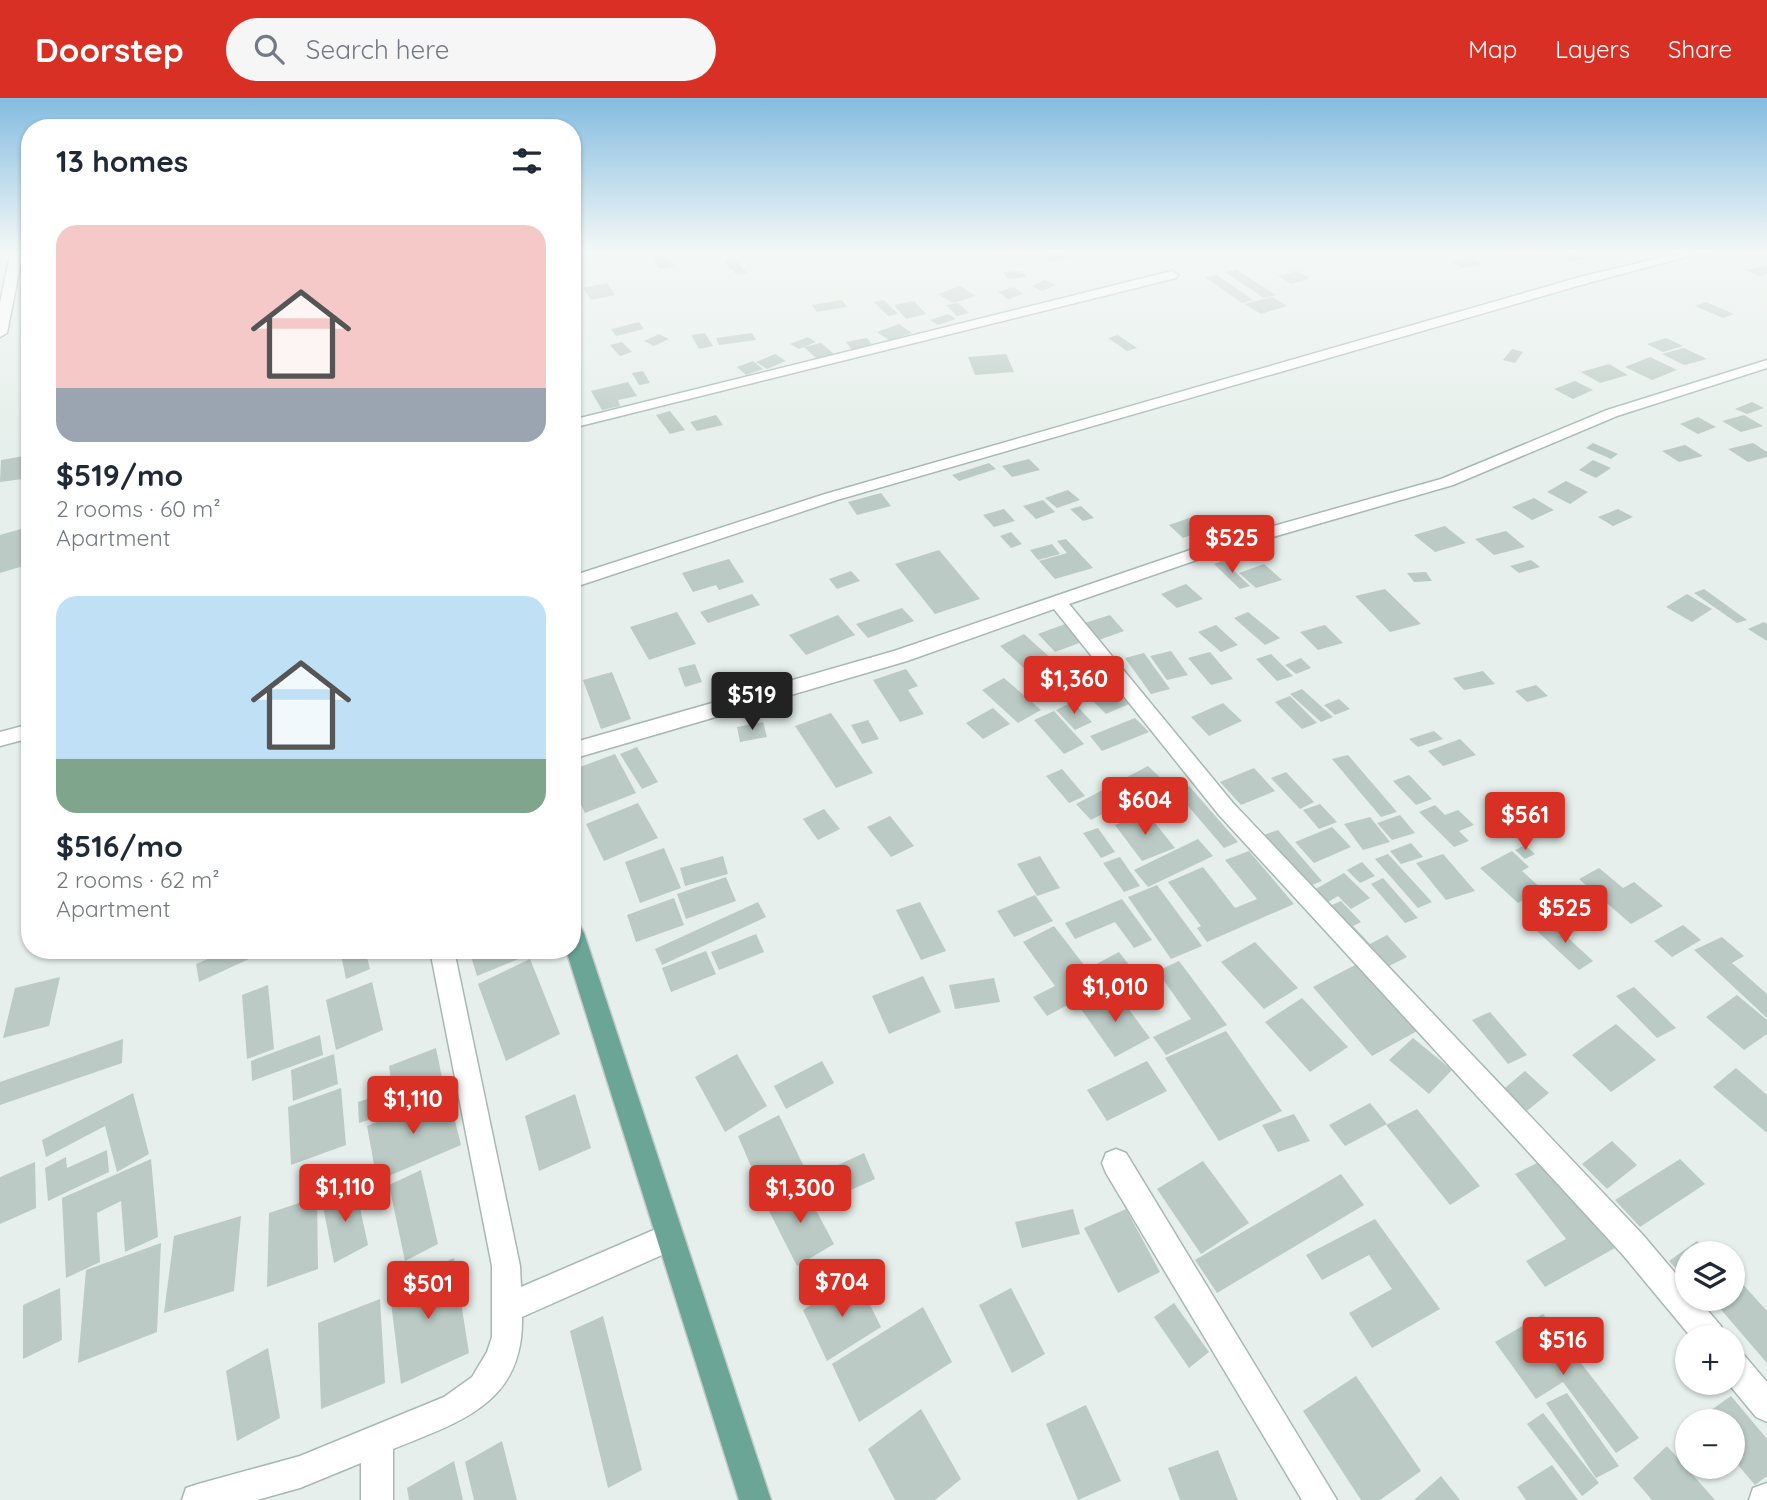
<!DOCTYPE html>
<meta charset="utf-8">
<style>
:root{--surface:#fff;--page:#f6f6f7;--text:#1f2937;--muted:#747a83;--accent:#d93025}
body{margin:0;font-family:Quicksand,sans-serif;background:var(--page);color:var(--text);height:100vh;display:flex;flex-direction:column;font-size:26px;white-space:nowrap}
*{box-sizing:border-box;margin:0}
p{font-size:23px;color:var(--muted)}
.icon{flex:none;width:38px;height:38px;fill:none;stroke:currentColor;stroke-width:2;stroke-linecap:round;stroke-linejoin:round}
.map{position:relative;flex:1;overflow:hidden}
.drawer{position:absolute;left:21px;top:21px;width:560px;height:840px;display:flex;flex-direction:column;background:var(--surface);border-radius:28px;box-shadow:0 2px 5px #0004}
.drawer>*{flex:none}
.controls{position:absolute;left:1675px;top:1143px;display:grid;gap:14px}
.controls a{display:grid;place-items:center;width:70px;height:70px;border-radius:50%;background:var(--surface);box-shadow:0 2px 5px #0004;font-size:35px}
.price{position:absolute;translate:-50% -60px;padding:0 16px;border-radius:7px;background:var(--accent);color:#fff;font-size:23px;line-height:46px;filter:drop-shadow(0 2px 4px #0008)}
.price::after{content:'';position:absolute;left:50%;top:42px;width:21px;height:16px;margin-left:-10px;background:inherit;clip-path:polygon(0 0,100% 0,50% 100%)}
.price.on{background:#222;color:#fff}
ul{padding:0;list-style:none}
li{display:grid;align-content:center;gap:14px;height:371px;padding:0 35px}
li span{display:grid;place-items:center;height:217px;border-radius:21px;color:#555}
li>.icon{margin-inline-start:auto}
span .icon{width:126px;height:126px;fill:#fffc;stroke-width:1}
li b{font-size:30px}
h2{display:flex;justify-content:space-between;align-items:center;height:84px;padding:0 35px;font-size:30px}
header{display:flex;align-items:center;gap:42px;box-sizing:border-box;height:98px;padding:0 35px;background:var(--accent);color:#fff}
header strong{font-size:33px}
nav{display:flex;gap:38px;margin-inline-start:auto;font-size:24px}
.search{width:490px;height:63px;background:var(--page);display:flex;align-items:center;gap:18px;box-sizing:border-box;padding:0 24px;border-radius:38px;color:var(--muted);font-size:26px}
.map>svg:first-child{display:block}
</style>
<header>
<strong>Doorstep</strong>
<div class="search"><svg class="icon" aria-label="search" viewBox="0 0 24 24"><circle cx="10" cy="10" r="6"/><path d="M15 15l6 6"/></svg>Search here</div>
<nav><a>Map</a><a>Layers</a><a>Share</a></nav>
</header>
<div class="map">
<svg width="1767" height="1402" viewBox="0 0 1767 1402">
<rect width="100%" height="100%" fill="#e6efeb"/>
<g fill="#bbcac4">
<polygon points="1056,153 1067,153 1075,159 1051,164 1041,156"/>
<polygon points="1577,153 1591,160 1573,164 1557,157"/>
<polygon points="666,156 675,168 660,171 652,159"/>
<polygon points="1471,160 1482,167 1462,170 1452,164"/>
<polygon points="734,161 747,175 737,177 724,163"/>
<polygon points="1763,168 1767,169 1767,176 1759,178 1746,172"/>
<polygon points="1237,172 1276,197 1264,200 1225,174"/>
<polygon points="1022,173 1027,179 1007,181 1004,174"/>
<polygon points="1296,173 1310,180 1292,186 1278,178"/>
<polygon points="1217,177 1253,202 1242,205 1205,179"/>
<polygon points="1045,182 1056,187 1042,193 1032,188"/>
<polygon points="607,185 615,197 591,202 583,190"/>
<polygon points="960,188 976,198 953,205 938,196"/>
<polygon points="1014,189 1024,196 1008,201 998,194"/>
<polygon points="1272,199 1287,208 1261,216 1245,206"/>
<polygon points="842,202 847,209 817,214 812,207"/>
<polygon points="884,202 898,216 888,218 874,204"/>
<polygon points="914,203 926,216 906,221 894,207"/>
<polygon points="1706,204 1734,216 1723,220 1695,208"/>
<polygon points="958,205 969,215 957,218 946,207"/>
<polygon points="948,216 956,221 938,227 930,222"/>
<polygon points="639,224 644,231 616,238 611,231"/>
<polygon points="899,226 912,235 890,243 877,234"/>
<polygon points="705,235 713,248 699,251 691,237"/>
<polygon points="752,235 756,242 719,247 716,240"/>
<polygon points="659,236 669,241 654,248 644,243"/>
<polygon points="1118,237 1137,250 1127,253 1108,240"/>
<polygon points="808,239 816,244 799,251 790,246"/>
<polygon points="867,240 873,248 852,252 846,244"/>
<polygon points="1666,240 1683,248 1663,254 1647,246"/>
<polygon points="622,244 632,254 620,258 610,247"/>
<polygon points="821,245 834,256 817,261 804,249"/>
<polygon points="1684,250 1707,261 1684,267 1662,256"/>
<polygon points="1512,251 1523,254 1515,265 1503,262"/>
<polygon points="775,256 786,263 767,271 756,264"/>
<polygon points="1006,256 1014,274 975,277 968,259"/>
<polygon points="1650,259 1677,272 1652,282 1625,269"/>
<polygon points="753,263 763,271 746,277 737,269"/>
<polygon points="1609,266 1628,277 1600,285 1581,274"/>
<polygon points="643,273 650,285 639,287 632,275"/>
<polygon points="1575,283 1593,292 1573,301 1554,291"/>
<polygon points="628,284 637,298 618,302 620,308 602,312 591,293"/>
<polygon points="1752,304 1764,310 1747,316 1735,311"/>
<polygon points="670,313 685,332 670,336 656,317"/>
<polygon points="716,317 723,327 697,333 690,324"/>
<polygon points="1744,317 1763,328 1741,334 1722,323"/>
<polygon points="1698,319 1716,329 1698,336 1680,326"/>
<polygon points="1593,345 1618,356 1611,361 1586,350"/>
<polygon points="1753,345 1767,354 1767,359 1748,364 1728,351"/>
<polygon points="1685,347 1703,358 1679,364 1662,353"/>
<polygon points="30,357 30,380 0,384 1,362"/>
<polygon points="1029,361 1040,372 1012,379 1002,368"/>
<polygon points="1593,362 1611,370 1596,380 1579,372"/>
<polygon points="989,365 996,371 959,383 952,377"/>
<polygon points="1566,383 1588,394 1570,406 1547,394"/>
<polygon points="1068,392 1080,402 1057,410 1045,400"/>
<polygon points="881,395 891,408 857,417 848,404"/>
<polygon points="1534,400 1554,412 1532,422 1512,409"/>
<polygon points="1043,402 1055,414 1036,421 1023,408"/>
<polygon points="1081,408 1094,420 1083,423 1070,411"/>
<polygon points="1004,411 1015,423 994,429 983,417"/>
<polygon points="1618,411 1633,419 1613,428 1598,419"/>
<polygon points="1195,418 1210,430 1183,440 1169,427"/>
<polygon points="1445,428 1466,445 1435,454 1414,437"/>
<polygon points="28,429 30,466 0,475 0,437"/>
<polygon points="1506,433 1525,449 1494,457 1475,441"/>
<polygon points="1011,434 1022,446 1011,450 1000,438"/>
<polygon points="1066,441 1093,470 1055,481 1039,463 1067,455 1057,443"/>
<polygon points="1052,446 1060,456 1038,462 1030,452"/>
<polygon points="939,452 980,501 935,516 895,466"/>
<polygon points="729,461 744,484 719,492 716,487 693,494 682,475"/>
<polygon points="1223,462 1250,488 1240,491 1214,466"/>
<polygon points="1531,462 1540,469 1519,475 1510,468"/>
<polygon points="1264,466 1282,482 1256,490 1239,475"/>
<polygon points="851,473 860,483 837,491 829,481"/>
<polygon points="1426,474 1432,483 1414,484 1407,475"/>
<polygon points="1186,486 1203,501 1177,510 1161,496"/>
<polygon points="1385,491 1421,526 1390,534 1355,498"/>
<polygon points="1704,491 1747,522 1737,525 1694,495"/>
<polygon points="752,496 760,507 708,525 700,514"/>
<polygon points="1687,496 1712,511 1692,524 1666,509"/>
<polygon points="902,510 914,523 868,540 856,526"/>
<polygon points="677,514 696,546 649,562 630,529"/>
<polygon points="1248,514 1280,540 1265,547 1234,520"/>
<polygon points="838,517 855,537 806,557 789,537"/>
<polygon points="1110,517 1124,533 1099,542 1085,525"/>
<polygon points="1764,524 1767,526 1767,543 1748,531"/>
<polygon points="1065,526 1082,544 1055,554 1038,536"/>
<polygon points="1216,527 1238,547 1221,554 1198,534"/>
<polygon points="1325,527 1343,545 1318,552 1300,534"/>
<polygon points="1024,536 1054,563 1029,575 1000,548"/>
<polygon points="1171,553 1188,577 1167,582 1150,558"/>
<polygon points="1210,554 1233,581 1211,587 1188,560"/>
<polygon points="1144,555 1170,591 1151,596 1125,560"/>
<polygon points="1271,556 1293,578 1277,583 1256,561"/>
<polygon points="1301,560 1311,570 1296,576 1285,567"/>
<polygon points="695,566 702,584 685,589 678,570"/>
<polygon points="906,571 918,588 908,592 924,616 900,624 873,582"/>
<polygon points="1483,573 1495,586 1464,592 1453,580"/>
<polygon points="612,574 631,621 601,631 583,582"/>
<polygon points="1004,580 1041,612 1018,625 982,592"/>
<polygon points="1536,587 1548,598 1527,604 1515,593"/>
<polygon points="1111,588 1129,606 1106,616 1088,598"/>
<polygon points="1302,591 1333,619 1321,624 1290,596"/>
<polygon points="1290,598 1317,625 1302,631 1275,604"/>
<polygon points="1339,601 1350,611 1335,617 1324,607"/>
<polygon points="1073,604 1092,624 1075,632 1056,612"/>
<polygon points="1223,605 1242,623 1209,638 1191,619"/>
<polygon points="993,610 1010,626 983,641 966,625"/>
<polygon points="1054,613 1084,646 1064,656 1034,622"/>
<polygon points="831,615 873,675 836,690 795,628"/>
<polygon points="1135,620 1149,634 1102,653 1090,638"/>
<polygon points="868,622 879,641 862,646 851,627"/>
<polygon points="763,624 767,639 740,644 737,629"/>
<polygon points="1434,633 1443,641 1418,649 1409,641"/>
<polygon points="1460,641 1476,657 1443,668 1428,653"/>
<polygon points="637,649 658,684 642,691 620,656"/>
<polygon points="615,656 636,695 585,715 572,689 572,672"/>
<polygon points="1348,657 1397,714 1381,719 1332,661"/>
<polygon points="1148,668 1164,683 1091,722 1076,706"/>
<polygon points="1254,670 1275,693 1241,707 1220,684"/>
<polygon points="1062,671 1085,698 1069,705 1046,678"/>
<polygon points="1286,674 1314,704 1300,711 1271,680"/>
<polygon points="1409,677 1432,701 1416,707 1393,683"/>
<polygon points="1189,688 1238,744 1224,750 1176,694"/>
<polygon points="638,705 658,740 604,763 586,726"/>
<polygon points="1320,706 1337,724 1319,731 1303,712"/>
<polygon points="1435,707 1445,717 1458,712 1474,727 1459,733 1469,743 1454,749 1419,714"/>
<polygon points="824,711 840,731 818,742 803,721"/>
<polygon points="1147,715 1175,750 1142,763 1115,727"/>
<polygon points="1400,717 1415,735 1392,742 1377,725"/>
<polygon points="890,718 914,748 891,759 867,729"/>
<polygon points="1370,719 1390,744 1363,752 1344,726"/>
<polygon points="1332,729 1351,749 1314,765 1295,744"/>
<polygon points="1098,730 1115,754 1101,760 1083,735"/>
<polygon points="1278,732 1322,783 1304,790 1261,738"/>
<polygon points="1198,741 1213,758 1148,789 1134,772"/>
<polygon points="1411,745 1423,759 1401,766 1390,753"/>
<polygon points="1525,747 1535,756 1525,761 1515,752"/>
<polygon points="664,750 681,790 640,805 625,764"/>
<polygon points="1249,753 1294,806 1207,844 1197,830 1201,828 1168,784 1203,769 1235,810 1257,801 1225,762"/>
<polygon points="1512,753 1529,769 1522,773 1543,792 1518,805 1480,770"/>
<polygon points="1388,756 1432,804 1418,810 1375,761"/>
<polygon points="1443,756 1475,793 1446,802 1416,765"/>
<polygon points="723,758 728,776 685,788 680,770"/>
<polygon points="1040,758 1060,790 1037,798 1017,766"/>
<polygon points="1120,759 1140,788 1124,794 1103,765"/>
<polygon points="1362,764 1375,778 1360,785 1347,772"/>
<polygon points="1599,770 1623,790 1634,784 1663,808 1631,826 1579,781"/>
<polygon points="1344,775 1370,800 1351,811 1338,798 1325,806 1312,793"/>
<polygon points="726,779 736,803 686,821 677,796"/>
<polygon points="1383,780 1418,820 1405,825 1371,786"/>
<polygon points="1157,787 1202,848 1171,861 1128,799"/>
<polygon points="1035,797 1053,823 1014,839 997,813"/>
<polygon points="674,800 684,827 636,844 627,817"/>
<polygon points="1122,801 1152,842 1134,850 1115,824 1075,841 1065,825"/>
<polygon points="1341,803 1361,824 1353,828 1370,846 1387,837 1407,859 1379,873 1323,811"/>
<polygon points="758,804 766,819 662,867 655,851"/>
<polygon points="920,804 946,853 921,862 896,812"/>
<polygon points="1555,822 1571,837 1567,839 1593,863 1579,872 1537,833"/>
<polygon points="1683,827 1701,842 1672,859 1654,843"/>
<polygon points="1054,828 1087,871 1119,854 1133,872 1047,918 1033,899 1055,888 1023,844"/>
<polygon points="756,836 764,854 719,872 711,854"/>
<polygon points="1722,839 1744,858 1732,865 1767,896 1767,920 1694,852"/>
<polygon points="1255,844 1298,890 1264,911 1221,864"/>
<polygon points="229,852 247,852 249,861 199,884 196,866"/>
<polygon points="340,852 365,852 370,871 346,881"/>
<polygon points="469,852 530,852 531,856 477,878"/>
<polygon points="706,853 716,876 671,894 662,870"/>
<polygon points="530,861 560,936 506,963 478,886"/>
<polygon points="1179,863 1227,927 1166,957 1153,939 1191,921 1157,873"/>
<polygon points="1357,866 1417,933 1372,958 1313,889"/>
<polygon points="923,878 941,914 889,936 872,898"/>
<polygon points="60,879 49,928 3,940 15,890"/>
<polygon points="994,880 1000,904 955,911 949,887"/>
<polygon points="372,884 383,932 336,952 326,902"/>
<polygon points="268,887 274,951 247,961 242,897"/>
<polygon points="1634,889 1676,930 1657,940 1616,898"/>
<polygon points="1116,894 1150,940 1115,959 1081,911"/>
<polygon points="1737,897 1767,922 1767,936 1744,952 1706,919"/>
<polygon points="1302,900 1348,949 1310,974 1265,924"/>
<polygon points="1490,914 1527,957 1508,966 1472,922"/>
<polygon points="1616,926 1656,962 1611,994 1572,957"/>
<polygon points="1226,933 1282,1013 1219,1043 1165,960"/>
<polygon points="320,937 323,957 252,983 251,963"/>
<polygon points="1413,940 1452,972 1429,996 1389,962"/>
<polygon points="123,941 122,965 0,1007 0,984"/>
<polygon points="436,950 444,989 395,1008 389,968"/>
<polygon points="334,956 338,986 293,1003 291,972"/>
<polygon points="737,956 767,1008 725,1034 695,979"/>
<polygon points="822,963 834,985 786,1011 774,988"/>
<polygon points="1147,963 1167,993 1107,1023 1087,992"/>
<polygon points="1736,970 1767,997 1767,1035 1713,989"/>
<polygon points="1525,973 1549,995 1522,1017 1499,995"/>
<polygon points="341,990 346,1047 291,1067 288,1009"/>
<polygon points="448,994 461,1047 377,1083 367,1028"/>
<polygon points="133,995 149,1056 117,1074 105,1028 46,1059 42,1042"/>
<polygon points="575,996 591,1050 539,1073 525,1018"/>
<polygon points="379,997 381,1018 359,1025 358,1004"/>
<polygon points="1370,1005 1387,1026 1345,1048 1329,1027"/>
<polygon points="1417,1011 1480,1088 1450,1107 1386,1027"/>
<polygon points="1294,1016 1310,1043 1278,1054 1262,1027"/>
<polygon points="779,1017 805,1071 762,1094 738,1038"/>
<polygon points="1612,1043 1637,1067 1607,1091 1582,1066"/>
<polygon points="107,1052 109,1074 48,1103 45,1070 66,1059 67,1070"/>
<polygon points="864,1055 875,1081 818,1107 808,1081"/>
<polygon points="151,1061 158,1139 125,1154 121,1103 97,1115 100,1164 66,1180 62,1100"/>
<polygon points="1680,1061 1705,1086 1640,1129 1615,1102"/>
<polygon points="1543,1062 1615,1150 1545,1189 1526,1163 1566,1141 1515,1076"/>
<polygon points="1203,1063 1249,1125 1201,1156 1157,1091"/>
<polygon points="35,1064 36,1110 0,1126 0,1079"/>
<polygon points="421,1072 438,1146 405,1163 389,1087"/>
<polygon points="1341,1076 1364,1107 1217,1195 1195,1162"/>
<polygon points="802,1086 834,1146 797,1168 766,1107"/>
<polygon points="355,1087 368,1147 334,1165 322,1103"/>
<polygon points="317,1099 318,1171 267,1189 269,1115"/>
<polygon points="1073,1111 1080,1136 1022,1150 1015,1124"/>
<polygon points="1126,1111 1160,1174 1118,1195 1084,1130"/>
<polygon points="241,1118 234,1193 164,1215 174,1138"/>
<polygon points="1375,1121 1440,1211 1372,1250 1349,1215 1392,1191 1369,1157 1322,1182 1306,1157"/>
<polygon points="1697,1143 1709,1155 1687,1155 1687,1182 1669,1163"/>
<polygon points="161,1145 157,1234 78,1265 86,1172"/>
<polygon points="454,1160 469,1255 401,1286 389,1188"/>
<polygon points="856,1179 881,1229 827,1263 803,1212"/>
<polygon points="1736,1179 1767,1213 1767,1265 1711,1200 1732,1200 1732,1182"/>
<polygon points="60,1190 62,1242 23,1261 23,1207"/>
<polygon points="1011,1190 1045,1256 1012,1275 979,1207"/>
<polygon points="380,1201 385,1285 321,1311 318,1225"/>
<polygon points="1174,1205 1209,1254 1189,1270 1154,1219"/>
<polygon points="923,1209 952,1264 859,1324 832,1266"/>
<polygon points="1543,1216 1639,1340 1616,1355 1563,1284 1536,1301 1495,1244"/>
<polygon points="603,1218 642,1372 608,1390 570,1233"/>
<polygon points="268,1250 280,1320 237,1343 226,1273"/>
<polygon points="1356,1278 1421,1373 1380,1402 1361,1402 1303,1313"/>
<polygon points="1567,1295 1619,1368 1596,1380 1546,1305"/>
<polygon points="1731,1298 1767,1341 1767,1378 1755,1387 1732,1360 1732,1323 1702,1323 1700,1320"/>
<polygon points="1086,1307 1121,1383 1078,1402 1046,1326"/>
<polygon points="921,1311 961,1381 935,1402 895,1402 868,1351"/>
<polygon points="1543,1315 1599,1385 1582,1398 1527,1326"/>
<polygon points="502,1343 517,1402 474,1402 465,1364"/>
<polygon points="1667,1348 1715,1402 1652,1402 1633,1380"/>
<polygon points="1218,1352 1238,1402 1180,1402 1168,1370"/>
<polygon points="454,1363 463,1402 409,1402 407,1390"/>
<polygon points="1552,1367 1578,1402 1526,1402 1517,1389"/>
<polygon points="1441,1378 1460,1402 1414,1402"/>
</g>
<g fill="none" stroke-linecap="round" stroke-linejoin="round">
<defs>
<g id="minor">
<polygon points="11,153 23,153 7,235 0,239 0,205"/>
<polygon points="1688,153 1708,153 1588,185 837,402 572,490 572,478 825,396 1580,179"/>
<polygon points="1172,173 1178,177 1176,180 572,330 572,322"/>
<polygon points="1767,262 1767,270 1617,318 1453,387 1214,456 1069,506 1233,705 1643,1137 1687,1189 1687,1200 1697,1200 1721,1228 1725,1239 1691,1239 1623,1157 1219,717 1054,511 907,563 572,661 572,645 894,553 1202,448 1441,381 1607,312"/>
<path d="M430,852H454L520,1168L521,1189L670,1125L680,1129L684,1139L680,1149L522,1219C524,1306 459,1324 393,1351V1402H361V1365L300,1390L257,1402H182L186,1390L198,1386L300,1358L444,1299L472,1279L487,1254L492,1239V1168Z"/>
<polygon points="1116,1051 1126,1055 1337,1402 1302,1402 1106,1075 1102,1065 1106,1055"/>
<polygon points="1732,1252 1743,1256 1767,1284 1767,1324 1756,1319 1727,1284 1732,1284"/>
<polygon points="1767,1385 1767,1402 1749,1402 1753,1390"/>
</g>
<polygon id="tertiary" points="30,626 30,640 0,648 0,634"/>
<polygon id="primary" points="572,825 580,828 584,835 771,1402 739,1402 566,852 572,852"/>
</defs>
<use href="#minor" stroke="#a8b8b2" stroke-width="3"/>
<use href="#tertiary" stroke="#a8b8b2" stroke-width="3"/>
<use href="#primary" stroke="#c2cac8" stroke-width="3"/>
<use href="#minor" fill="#fff" fill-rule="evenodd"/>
<use href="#tertiary" fill="#fff" fill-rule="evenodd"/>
<use href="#primary" fill="#6aa596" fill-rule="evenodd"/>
</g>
<linearGradient id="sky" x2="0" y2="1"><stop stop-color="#84bce0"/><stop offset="0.44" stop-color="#f4f8f6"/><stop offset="1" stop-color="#f4f8f6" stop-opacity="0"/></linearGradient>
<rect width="1767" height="349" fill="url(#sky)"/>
</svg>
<div class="controls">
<a><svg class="icon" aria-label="layers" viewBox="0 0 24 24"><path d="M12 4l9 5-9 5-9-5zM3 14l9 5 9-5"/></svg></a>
<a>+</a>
<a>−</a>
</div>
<b class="price" style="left:1232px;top:477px">$525</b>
<b class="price" style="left:1074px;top:618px">$1,360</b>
<b class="price on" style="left:752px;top:634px">$519</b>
<b class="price" style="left:1145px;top:739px">$604</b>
<b class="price" style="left:1525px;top:754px">$561</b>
<b class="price" style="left:1565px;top:847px">$525</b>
<b class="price" style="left:1115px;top:926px">$1,010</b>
<b class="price" style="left:413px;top:1038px">$1,110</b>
<b class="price" style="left:345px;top:1126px">$1,110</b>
<b class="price" style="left:800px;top:1127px">$1,300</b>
<b class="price" style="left:842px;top:1221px">$704</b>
<b class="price" style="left:428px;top:1223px">$501</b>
<b class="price" style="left:1563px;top:1279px">$516</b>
<section class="drawer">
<h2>13 homes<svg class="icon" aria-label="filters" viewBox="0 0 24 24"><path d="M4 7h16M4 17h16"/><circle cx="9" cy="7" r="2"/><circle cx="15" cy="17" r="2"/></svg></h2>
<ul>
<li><span style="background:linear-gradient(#f6c9c9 75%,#9aa5b1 0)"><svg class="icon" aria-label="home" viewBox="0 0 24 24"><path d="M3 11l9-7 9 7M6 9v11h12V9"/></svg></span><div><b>$519/mo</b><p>2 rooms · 60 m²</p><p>Apartment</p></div></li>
<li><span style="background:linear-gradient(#bfe0f5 75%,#7fa58c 0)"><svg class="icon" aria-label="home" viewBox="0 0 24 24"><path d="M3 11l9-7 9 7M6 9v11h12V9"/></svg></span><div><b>$516/mo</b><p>2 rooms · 62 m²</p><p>Apartment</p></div></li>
</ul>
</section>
</div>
